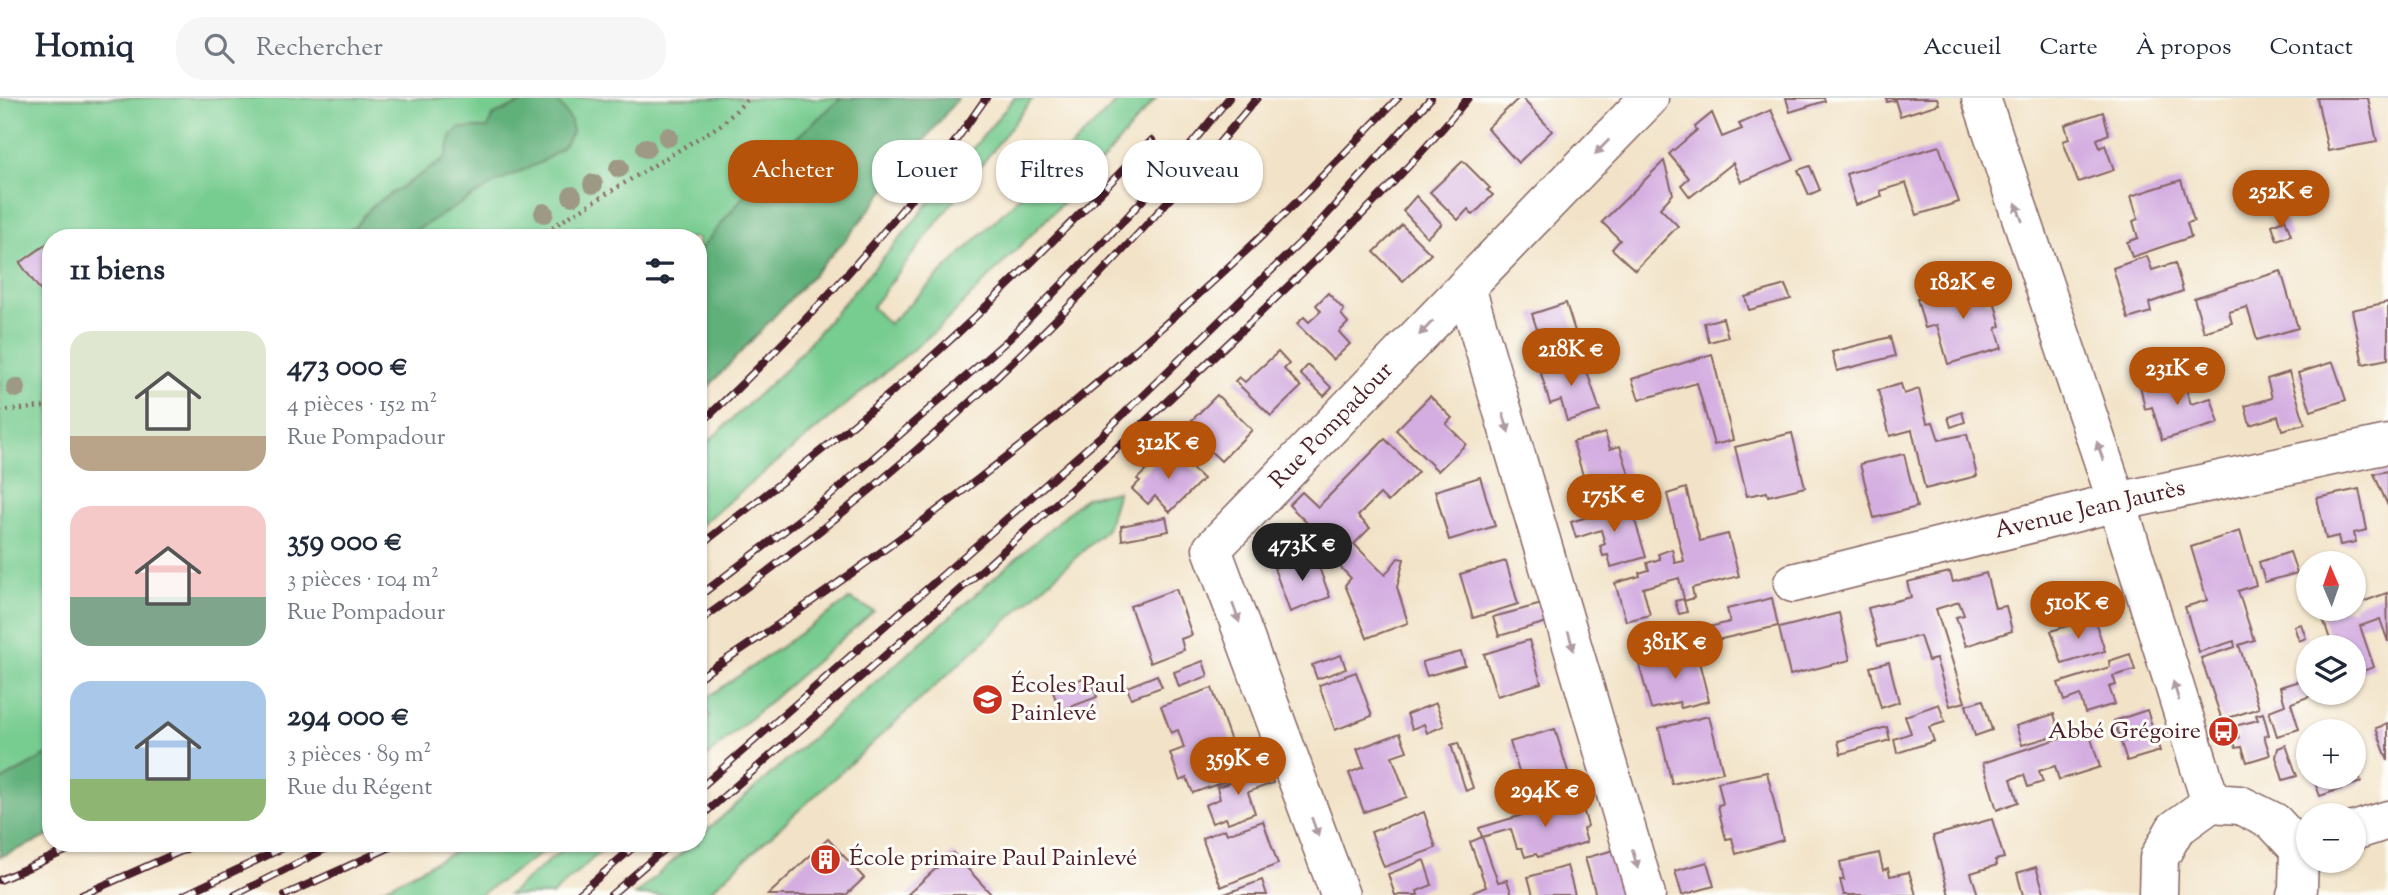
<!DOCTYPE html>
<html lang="fr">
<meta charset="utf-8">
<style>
:root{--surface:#fff;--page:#f6f6f7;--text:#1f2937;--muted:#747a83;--line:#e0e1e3;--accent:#b45309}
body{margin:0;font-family:"Sorts Mill Goudy",serif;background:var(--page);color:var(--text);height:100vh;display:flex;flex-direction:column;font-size:26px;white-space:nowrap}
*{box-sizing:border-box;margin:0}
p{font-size:23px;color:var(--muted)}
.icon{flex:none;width:38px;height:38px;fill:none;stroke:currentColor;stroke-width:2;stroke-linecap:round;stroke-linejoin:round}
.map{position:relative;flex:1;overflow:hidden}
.panel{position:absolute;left:42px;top:131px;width:665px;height:623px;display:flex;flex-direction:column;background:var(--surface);border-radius:28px;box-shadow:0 2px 5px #0004}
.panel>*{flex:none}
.guide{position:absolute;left:728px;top:42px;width:665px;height:63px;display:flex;gap:14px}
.needle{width:46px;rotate:358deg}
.controls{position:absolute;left:2296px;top:453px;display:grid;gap:14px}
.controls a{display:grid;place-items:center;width:70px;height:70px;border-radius:50%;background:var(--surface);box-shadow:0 2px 5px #0004;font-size:35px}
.price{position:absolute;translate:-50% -60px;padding:0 16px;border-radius:24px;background:var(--accent);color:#fff;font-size:23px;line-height:46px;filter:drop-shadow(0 2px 4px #0008)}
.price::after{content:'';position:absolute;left:50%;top:42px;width:21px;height:16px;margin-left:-10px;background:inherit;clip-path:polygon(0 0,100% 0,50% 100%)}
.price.selected{background:#222;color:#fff}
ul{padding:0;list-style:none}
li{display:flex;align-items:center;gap:21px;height:175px;padding:0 28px}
li span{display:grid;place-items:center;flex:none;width:196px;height:140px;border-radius:21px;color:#555}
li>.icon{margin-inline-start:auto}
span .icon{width:84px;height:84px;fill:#fffc;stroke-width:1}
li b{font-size:30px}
h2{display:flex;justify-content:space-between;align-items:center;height:84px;padding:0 28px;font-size:30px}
.chip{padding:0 24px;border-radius:28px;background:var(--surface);box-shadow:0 2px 5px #0004;font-size:24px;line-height:63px}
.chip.selected{background:var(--accent);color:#fff}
header{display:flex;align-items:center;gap:42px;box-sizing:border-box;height:98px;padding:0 35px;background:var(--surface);border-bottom:2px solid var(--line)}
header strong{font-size:33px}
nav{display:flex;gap:38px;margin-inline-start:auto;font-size:24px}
.search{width:490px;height:63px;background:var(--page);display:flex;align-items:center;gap:18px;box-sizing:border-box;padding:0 24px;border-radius:28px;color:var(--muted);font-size:26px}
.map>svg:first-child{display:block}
</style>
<header>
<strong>Homiq</strong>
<div class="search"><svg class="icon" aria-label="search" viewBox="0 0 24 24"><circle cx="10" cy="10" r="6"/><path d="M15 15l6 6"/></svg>Rechercher</div>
<nav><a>Accueil</a><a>Carte</a><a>À propos</a><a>Contact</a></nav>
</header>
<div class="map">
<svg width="2388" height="797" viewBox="0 0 2388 797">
<rect width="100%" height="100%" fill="#fdfcf7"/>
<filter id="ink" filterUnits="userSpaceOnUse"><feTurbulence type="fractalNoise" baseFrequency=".0143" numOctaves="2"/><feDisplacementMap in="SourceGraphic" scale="14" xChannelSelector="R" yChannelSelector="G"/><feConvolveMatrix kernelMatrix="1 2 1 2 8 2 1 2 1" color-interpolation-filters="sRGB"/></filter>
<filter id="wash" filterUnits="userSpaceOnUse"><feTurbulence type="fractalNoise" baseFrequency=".00686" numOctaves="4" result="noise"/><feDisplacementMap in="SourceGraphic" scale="28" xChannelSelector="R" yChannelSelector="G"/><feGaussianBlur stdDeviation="1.57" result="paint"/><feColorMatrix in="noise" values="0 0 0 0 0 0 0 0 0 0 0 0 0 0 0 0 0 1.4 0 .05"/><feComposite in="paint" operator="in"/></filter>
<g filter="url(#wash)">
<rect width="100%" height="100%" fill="#f2e3c8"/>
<g fill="#77cc90" stroke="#60765e" stroke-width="2">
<polygon points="0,0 887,0 698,224 698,140 51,140 51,706 0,728"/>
<polygon points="1014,0 1033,0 872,209 889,226 1121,0 1156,0 1092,75 939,230 698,429 698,353 788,269 902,138"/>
<polygon points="1118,393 1107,431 706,797 635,797 692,746 698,746 698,740 1086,399"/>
<polygon points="850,501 874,513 698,666 698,626 710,619 701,604"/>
<polygon points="470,746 555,746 480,797 365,797 382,791"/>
<polygon points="569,746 609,746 552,797 508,797"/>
</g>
<g fill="#61b07a" stroke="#566852" stroke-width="2">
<polygon points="526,0 556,0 571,23 572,34 564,48 542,64 499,83 416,132 392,140 331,140 355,129 372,108 445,61 451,39 459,30 488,30 492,18 519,6"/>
<polygon points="841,0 958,0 847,140 698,300 698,154 778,56"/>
<polygon points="51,655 51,737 0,759 0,683"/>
</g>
<g id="blocks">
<g fill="#d4aee1">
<polygon points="1519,0 1522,0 1552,33 1518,65 1487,30"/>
<polygon points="1786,0 1824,0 1825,3 1790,14"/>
<polygon points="1886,0 1937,0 1939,6 1900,18 1895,2 1887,4"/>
<polygon points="2317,0 2368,0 2377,44 2328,53"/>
<polygon points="1771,12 1794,62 1741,84 1733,65 1690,99 1681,87 1689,80 1669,56 1697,32 1695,29 1712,15 1722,39 1742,31 1739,26"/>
<polygon points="2103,14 2109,36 2097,41 2100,50 2105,47 2114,72 2078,84 2063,43 2069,41 2065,27"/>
<polygon points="1939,48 1959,104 1917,117 1906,85 1880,93 1882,98 1856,107 1846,76"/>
<polygon points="1463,63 1490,90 1487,92 1493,97 1473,117 1468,111 1458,122 1430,94"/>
<polygon points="1664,63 1673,96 1660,110 1678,128 1635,172 1612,151 1620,142 1602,124"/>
<polygon points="1810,68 1820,92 1809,97 1798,72"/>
<polygon points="2181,82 2194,123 2187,125 2191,139 2132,159 2127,144 2138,140 2133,123 2138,121 2131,98"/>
<polygon points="1416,98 1442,126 1427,139 1403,113"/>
<polygon points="2285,121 2291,137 2277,142 2272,127"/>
<polygon points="1402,127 1431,156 1403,183 1374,154"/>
<polygon points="51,143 51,207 20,165"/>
<polygon points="2147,158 2152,172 2175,165 2183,193 2149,205 2151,214 2128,221 2113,170"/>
<polygon points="2281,173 2298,230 2257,242 2247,209 2229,214 2232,225 2204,234 2194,200"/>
<polygon points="1980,183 1986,205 1994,203 2001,228 1996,230 2002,250 1948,266 1937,227 1925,230 1917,201"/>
<polygon points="1785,187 1791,201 1749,212 1745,199"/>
<polygon points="1328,195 1344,212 1341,216 1348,225 1339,234 1350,246 1333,262 1297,226 1304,219 1309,224 1321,213 1316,207"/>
<polygon points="2388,204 2388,261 2363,266 2352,212"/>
<polygon points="1566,205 1579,246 1545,256 1532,216"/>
<polygon points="1723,220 1728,239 1709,244 1704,225"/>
<polygon points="1890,239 1895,258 1837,273 1832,254"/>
<polygon points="1278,254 1289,266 1284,271 1301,289 1271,318 1235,283 1239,279 1245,284"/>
<polygon points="1712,256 1733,342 1714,347 1697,285 1639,302 1632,281"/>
<polygon points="1582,258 1600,313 1567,323 1561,302 1550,306 1540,272"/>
<polygon points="2333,264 2346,302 2311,313 2298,275"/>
<polygon points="1308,267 1332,290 1324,298 1300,276"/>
<polygon points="2289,274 2305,326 2282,332 2278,318 2250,327 2245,308 2272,300 2267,281"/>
<polygon points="2181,275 2191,306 2211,300 2219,325 2162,342 2152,309 2145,311 2140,287"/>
<polygon points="1901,286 1904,296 1919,291 1927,325 1933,324 1939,342 1967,336 1977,378 1925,391 1912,332 1890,338 1878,292"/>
<polygon points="1217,297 1252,332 1221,363 1185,329"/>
<polygon points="1430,298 1452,320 1446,326 1466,346 1438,373 1396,332"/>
<polygon points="1962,314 1965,324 1951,329 1948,319"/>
<polygon points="1605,335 1610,351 1620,348 1634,392 1591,404 1573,344"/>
<polygon points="1792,335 1805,389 1768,398 1767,394 1747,398 1735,349"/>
<polygon points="1385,341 1418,374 1388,404 1380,396 1358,418 1370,430 1354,446 1385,477 1398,460 1404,461 1397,489 1408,525 1367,540 1345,487 1351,480 1318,447 1323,441 1289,407 1302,394 1318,409"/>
<polygon points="1170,349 1203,381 1170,414 1155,398 1148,406 1132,391 1140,383 1137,381"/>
<polygon points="1904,356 1917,409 1874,420 1860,366"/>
<polygon points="2388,373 2388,408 2374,376"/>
<polygon points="1480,379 1495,428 1449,442 1435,393"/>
<polygon points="1686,390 1700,443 1728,436 1739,478 1692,490 1694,500 1684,503 1687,514 1679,516 1675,503 1684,501 1679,480 1643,490 1650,517 1626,523 1615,485 1640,478 1639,475 1649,472 1647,465 1660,461 1658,456 1672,451 1675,465 1684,463 1667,396"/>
<polygon points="2359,391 2367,432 2354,435 2356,444 2340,447 2338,438 2326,441 2317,400"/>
<polygon points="1630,406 1646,459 1611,469 1608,457 1603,458 1600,448 1605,446 1601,432 1576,440 1571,424"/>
<polygon points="1166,419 1169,433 1122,442 1121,428"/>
<polygon points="2240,433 2256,487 2238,493 2254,542 2239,547 2259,610 2222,622 2201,560 2235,549 2234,543 2199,554 2185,509 2207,502 2191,449"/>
<polygon points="2290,454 2297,475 2265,484 2259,464"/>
<polygon points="1314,456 1330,499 1290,514 1274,470"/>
<polygon points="1506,463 1518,506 1473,520 1460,476"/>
<polygon points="1950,474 1953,484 1986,475 1995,510 2006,508 2012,533 1966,548 1956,519 1964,517 1959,504 1936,511 1965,604 1950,608 1936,561 1928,563 1920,538 1878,548 1868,510 1911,499 1907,484"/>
<polygon points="1176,491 1192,537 1181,541 1184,552 1150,565 1130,508"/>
<polygon points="2387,495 2388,544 2380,521 2360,528 2374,569 2357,575 2359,582 2354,584 2354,550 2333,550 2322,518 2343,511 2354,511 2354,507"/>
<polygon points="1772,500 1778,528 1695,547 1692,533 1730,524 1727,511"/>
<polygon points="1542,506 1547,524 1499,538 1493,519"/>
<polygon points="1839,515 1850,562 1790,577 1779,530"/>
<polygon points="2094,520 2105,553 2062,566 2051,533"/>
<polygon points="2301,526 2306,540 2299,543 2294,528"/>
<polygon points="1529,542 1541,585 1497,598 1484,556"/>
<polygon points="1696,552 1709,603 1681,610 1679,604 1651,611 1639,566"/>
<polygon points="1461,554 1465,567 1427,578 1422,564"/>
<polygon points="2130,556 2135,572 2113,578 2116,587 2109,589 2115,606 2085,615 2080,597 2064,603 2058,585 2110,569 2109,563"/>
<polygon points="1341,557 1346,571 1317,581 1312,567"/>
<polygon points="1203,563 1208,578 1179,589 1174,574"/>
<polygon points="1889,564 1899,604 1881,610 1870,569"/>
<polygon points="1356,574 1372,618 1335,632 1319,587"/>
<polygon points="1157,577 1162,589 1131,600 1127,589"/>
<polygon points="1090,578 1097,599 1060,613 1052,591"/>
<polygon points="2308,580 2308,595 2319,595 2291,605 2299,631 2277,638 2269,613 2285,607 2280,589"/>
<polygon points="1212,590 1243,677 1193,695 1187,680 1180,683 1170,655 1184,650 1178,632 1171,635 1161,608"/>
<polygon points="1983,602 1992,632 1975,638 1966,607"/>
<polygon points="1436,605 1444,628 1427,635 1424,626 1412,631 1407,616"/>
<polygon points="1939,606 1945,624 1929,629 1934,643 1897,655 1894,641 1911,635 1905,618"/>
<polygon points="2147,612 2160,653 2127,663 2114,623"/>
<polygon points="2263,615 2269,637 2264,638 2270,657 2247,664 2242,649 2236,650 2233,642 2239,640 2235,628 2258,622 2256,617"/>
<polygon points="2054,616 2060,636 2022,647 2016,628"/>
<polygon points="1709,618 1723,674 1672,686 1659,630"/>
<polygon points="2388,626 2388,663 2376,630"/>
<polygon points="1887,629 1890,642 1841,656 1838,643"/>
<polygon points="1555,631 1569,677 1524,691 1510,644"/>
<polygon points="2088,631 2100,669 2059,682 2055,668 2039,673 2043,684 2028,689 2024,677 2011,681 2018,704 1997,712 1983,665"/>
<polygon points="1400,635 1407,653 1392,658 1407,699 1364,714 1349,675 1364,669 1357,651"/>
<polygon points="1458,645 1473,690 1466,693 1451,647"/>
<polygon points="2286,647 2297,678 2283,682 2276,659 2278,650"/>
<polygon points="2354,662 2361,684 2320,698 2313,679 2354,679"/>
<polygon points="1267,668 1273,685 1248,694 1255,715 1228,725 1226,720 1212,725 1205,707 1220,701 1217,689 1244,680 1243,677"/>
<polygon points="1767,674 1783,742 1736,756 1732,740 1726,741 1721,722 1718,707 1723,706 1718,684"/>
<polygon points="1580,700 1588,728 1583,731 1587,744 1538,759 1536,756 1525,759 1522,750 1517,750 1511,731 1482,739 1479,730"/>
<polygon points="1424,714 1436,750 1384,769 1371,734"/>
<polygon points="1992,721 2004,760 1995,762 1997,767 1971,775 1978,797 1949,797 1933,738"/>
<polygon points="1263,723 1278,766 1221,789 1202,740 1225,731 1227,736"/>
<polygon points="1482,739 1498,784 1507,782 1512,797 1466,797 1486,789 1470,744"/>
<polygon points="828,741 864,780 846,797 768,797"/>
<polygon points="1614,752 1628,797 1596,797 1585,760"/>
<polygon points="953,755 992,797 907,797"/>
<polygon points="1879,755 1883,772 1888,770 1890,778 1909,774 1916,797 1844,797 1840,782 1844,782 1840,764"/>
<polygon points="1424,762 1432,787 1417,793 1418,797 1395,797 1388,776"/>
<polygon points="1707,764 1714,788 1682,797 1675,773"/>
<polygon points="1567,768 1575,797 1533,797 1528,779"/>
<polygon points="2036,769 2045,797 2023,797 2017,775"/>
<polygon points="1262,782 1267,797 1222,797"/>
</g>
</g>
</g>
<g filter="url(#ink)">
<use href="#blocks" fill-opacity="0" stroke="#856462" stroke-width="2"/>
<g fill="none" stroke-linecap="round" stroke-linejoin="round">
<defs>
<g id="minor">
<polyline points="1981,0 2117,404 2211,705"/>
<polyline points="1466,189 1646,797"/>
<polyline points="1793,485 2117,404 2388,346"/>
<polyline points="2354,733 2388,722"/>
<polyline points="1340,797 1212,451 1649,0"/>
<polyline points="2158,797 2159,760 2175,731 2211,705 2240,707 2274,724 2299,751 2298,791 2296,797"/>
</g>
</defs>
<use href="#minor" stroke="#856462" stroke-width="41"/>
<g stroke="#856462" stroke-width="4.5" stroke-dasharray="2 5" stroke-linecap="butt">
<polyline points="534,140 722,26 749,0"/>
<polyline points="0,313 51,308"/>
</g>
<use href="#minor" stroke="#fff" stroke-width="38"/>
<defs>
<g id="rail">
<path d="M698,328C803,230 905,118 986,0"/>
<path d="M698,449C764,398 830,347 893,293C984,215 1068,128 1152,42"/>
<polyline points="698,499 830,398 1010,240 1126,120 1172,70 1229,0"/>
<path d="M698,524C911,374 1091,200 1257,0"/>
<path d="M698,580C901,448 1093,299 1268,132C1313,89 1355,44 1398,0"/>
<polyline points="698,692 1102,337 1312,133 1431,0"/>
<path d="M698,721C874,567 1051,415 1219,254C1305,172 1393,92 1468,0"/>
<polyline points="0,782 81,746"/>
<polyline points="82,797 197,746"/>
<polyline points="184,797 291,746"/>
<polyline points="235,797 335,746"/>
<polyline points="285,797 397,746"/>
<polyline points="578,797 637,746"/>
<polyline points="611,797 670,746"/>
</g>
</defs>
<use href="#rail" stroke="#4a1f2b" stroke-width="8"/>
<use href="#rail" stroke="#fdfcf7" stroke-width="5" stroke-dasharray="16" stroke-linecap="butt"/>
</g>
<g fill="#9e9985">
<circle cx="668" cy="39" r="10"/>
<circle cx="646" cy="50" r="10"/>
<circle cx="619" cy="70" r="10"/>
<circle cx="593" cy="86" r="10"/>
<circle cx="572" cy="98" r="10"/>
<circle cx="544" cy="115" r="10"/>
<circle cx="16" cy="290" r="10"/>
</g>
<defs><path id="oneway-solid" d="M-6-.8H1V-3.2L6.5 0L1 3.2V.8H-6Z" transform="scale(1.75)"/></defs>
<g fill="#ae9aa0">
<use href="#oneway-solid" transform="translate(1602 49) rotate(134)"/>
<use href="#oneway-solid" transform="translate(2019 114) rotate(-109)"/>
<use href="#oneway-solid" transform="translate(1426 230) rotate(134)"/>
<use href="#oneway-solid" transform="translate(1506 325) rotate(74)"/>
<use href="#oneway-solid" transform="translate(2100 353) rotate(-109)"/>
<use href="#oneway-solid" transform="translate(1236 515) rotate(70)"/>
<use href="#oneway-solid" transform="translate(1571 543) rotate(74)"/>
<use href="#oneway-solid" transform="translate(2176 593) rotate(-107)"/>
<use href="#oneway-solid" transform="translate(1315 729) rotate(70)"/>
<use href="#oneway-solid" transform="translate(1635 761) rotate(74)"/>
</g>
</g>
<defs>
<symbol id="school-disc" viewBox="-11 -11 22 22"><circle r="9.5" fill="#c8321e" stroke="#fdfcf7"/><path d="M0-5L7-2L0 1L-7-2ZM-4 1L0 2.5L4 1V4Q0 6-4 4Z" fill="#fff"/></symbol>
<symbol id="bus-disc" viewBox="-11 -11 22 22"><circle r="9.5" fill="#c8321e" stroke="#fdfcf7"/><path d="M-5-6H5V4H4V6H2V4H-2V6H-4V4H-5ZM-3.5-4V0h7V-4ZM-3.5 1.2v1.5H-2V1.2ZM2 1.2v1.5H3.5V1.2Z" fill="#fff"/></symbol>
<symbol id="building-disc" viewBox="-11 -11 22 22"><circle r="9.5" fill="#c8321e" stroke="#fdfcf7"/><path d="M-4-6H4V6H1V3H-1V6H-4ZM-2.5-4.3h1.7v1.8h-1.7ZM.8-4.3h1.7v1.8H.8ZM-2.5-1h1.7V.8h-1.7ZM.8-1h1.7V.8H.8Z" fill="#fff"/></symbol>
</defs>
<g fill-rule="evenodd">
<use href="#school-disc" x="970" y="584" width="35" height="35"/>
<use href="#bus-disc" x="2206" y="616" width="35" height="35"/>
<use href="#building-disc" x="808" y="744" width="35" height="35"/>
</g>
<g text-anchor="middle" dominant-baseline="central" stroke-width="6" stroke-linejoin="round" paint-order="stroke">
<g font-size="24" fill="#4a1f2b" stroke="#fdfcf7">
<text transform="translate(1332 328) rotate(-46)">Rue Pompadour</text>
<text transform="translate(2090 412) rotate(-13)">Avenue Jean Jaurès</text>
</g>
<g font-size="24" fill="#4a1f2b" stroke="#fdfcf7" text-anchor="start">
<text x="1011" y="588">Écoles Paul<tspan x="1011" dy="28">Painlevé</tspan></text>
<text x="2201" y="634" text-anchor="end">Abbé Grégoire</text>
<text x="849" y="761">École primaire Paul Painlevé</text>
</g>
</g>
</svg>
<div class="controls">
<a><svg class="needle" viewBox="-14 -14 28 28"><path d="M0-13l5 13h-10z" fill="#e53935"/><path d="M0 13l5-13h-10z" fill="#747a83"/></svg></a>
<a><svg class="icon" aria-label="layers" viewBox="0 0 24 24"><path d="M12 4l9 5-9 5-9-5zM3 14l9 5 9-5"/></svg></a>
<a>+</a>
<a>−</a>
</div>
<b class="price" style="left:2281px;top:132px">252K €</b>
<b class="price" style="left:1963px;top:223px">182K €</b>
<b class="price" style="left:1571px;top:290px">218K €</b>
<b class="price" style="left:2177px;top:309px">231K €</b>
<b class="price" style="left:1168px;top:383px">312K €</b>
<b class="price" style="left:1614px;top:436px">175K €</b>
<b class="price selected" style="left:1302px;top:485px">473K €</b>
<b class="price" style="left:2078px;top:543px">510K €</b>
<b class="price" style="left:1675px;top:583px">381K €</b>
<b class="price" style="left:1238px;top:699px">359K €</b>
<b class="price" style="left:1545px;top:731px">294K €</b>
<div class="guide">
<a class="chip selected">Acheter</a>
<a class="chip">Louer</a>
<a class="chip">Filtres</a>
<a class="chip">Nouveau</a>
</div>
<section class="panel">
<h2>11 biens<svg class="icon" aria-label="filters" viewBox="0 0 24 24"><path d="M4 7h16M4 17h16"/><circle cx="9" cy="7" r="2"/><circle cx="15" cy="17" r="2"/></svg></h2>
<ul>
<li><span style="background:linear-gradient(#dfe7d0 75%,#b9a48a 0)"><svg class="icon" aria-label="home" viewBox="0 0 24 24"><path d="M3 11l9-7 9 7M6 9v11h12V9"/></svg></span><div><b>473 000 €</b><p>4 pièces · 152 m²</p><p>Rue Pompadour</p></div></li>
<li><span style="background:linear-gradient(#f6c9c9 65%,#7fa58c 0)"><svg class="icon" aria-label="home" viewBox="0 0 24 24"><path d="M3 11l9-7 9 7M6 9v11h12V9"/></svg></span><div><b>359 000 €</b><p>3 pièces · 104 m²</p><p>Rue Pompadour</p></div></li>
<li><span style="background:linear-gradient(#a9c7e8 70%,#8fb573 0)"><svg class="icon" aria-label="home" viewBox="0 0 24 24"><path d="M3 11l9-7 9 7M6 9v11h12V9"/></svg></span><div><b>294 000 €</b><p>3 pièces · 89 m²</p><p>Rue du Régent</p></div></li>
</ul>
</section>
</div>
